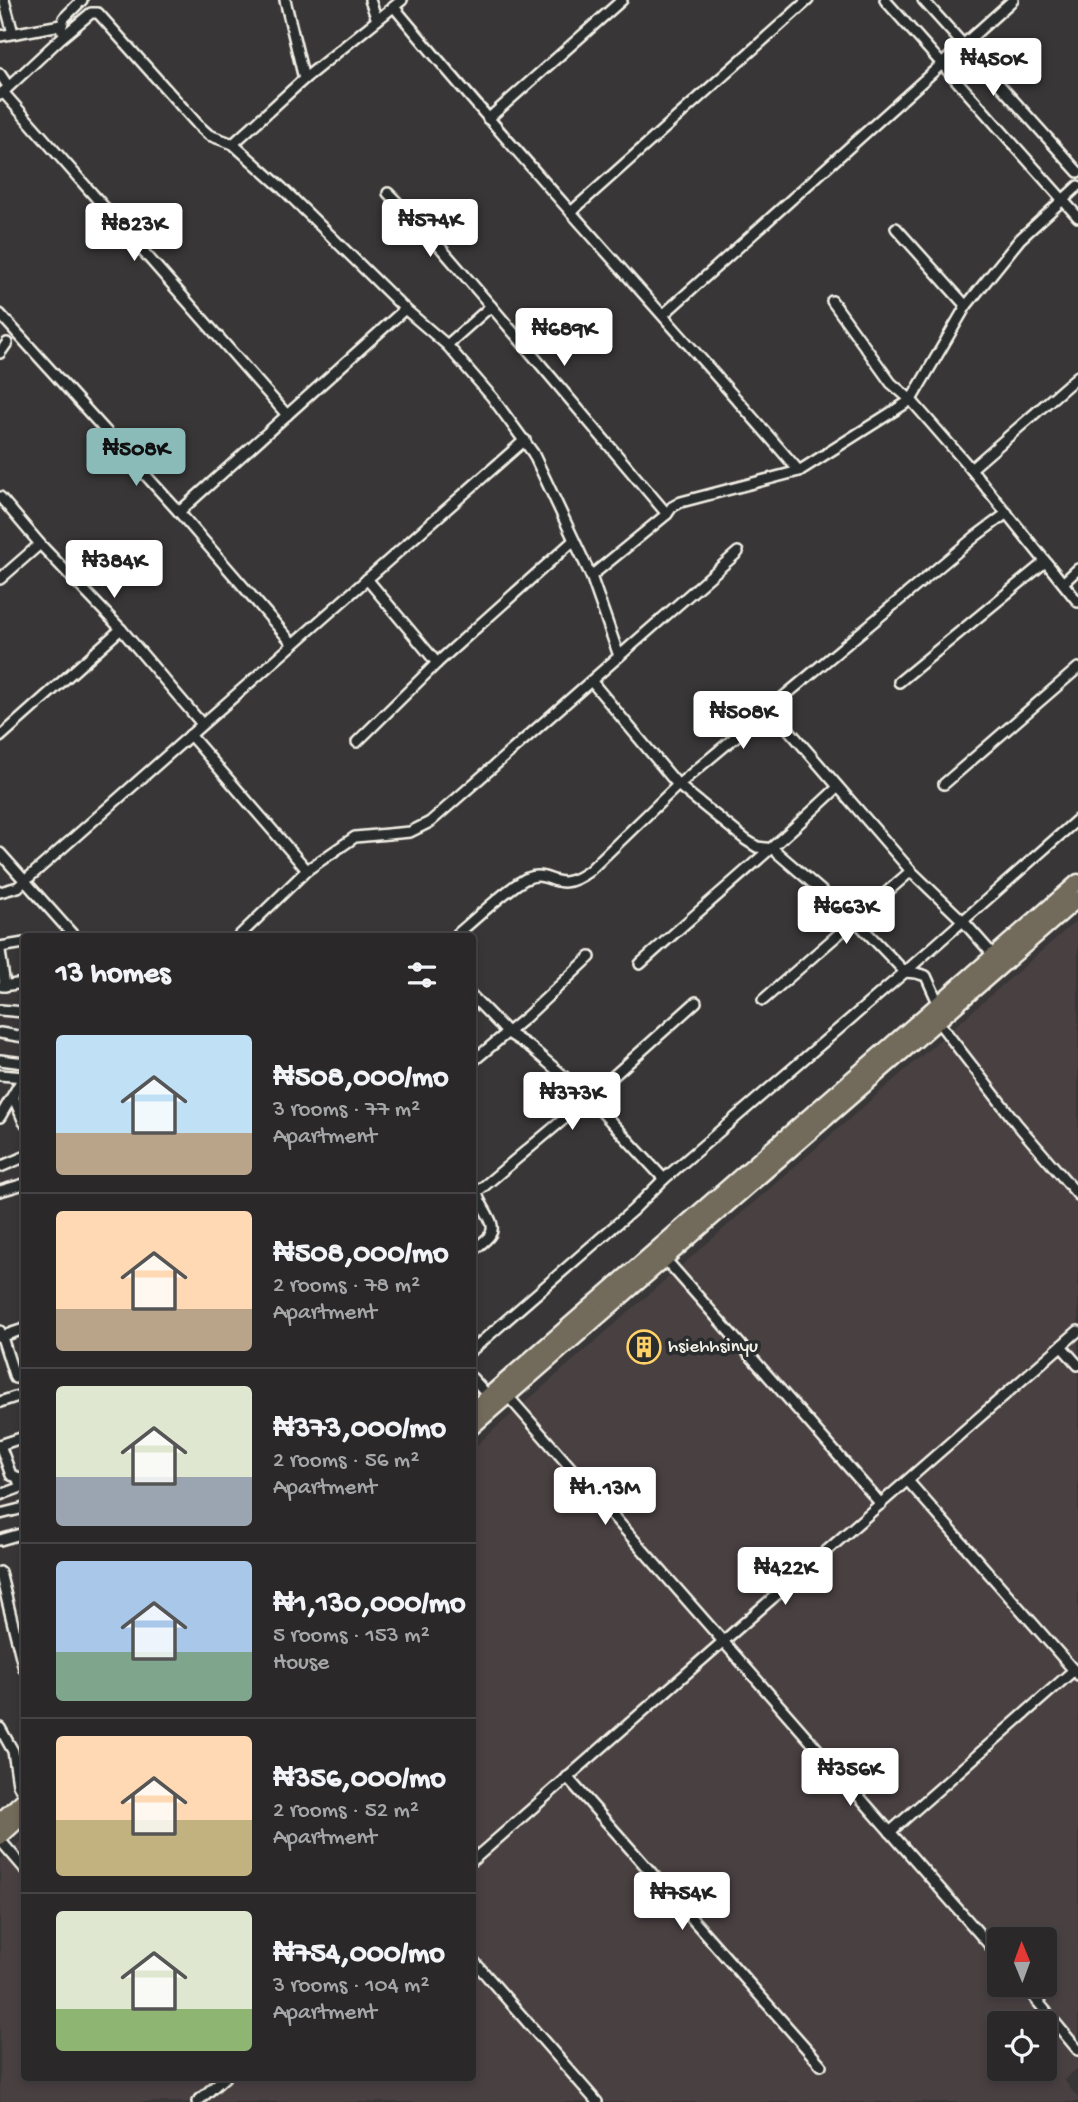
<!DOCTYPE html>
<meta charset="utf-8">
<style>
:root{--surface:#2a2829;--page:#363435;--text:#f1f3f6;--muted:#a5a6a8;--line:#464446;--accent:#8bbbb9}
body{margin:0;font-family:"Gochi Hand",sans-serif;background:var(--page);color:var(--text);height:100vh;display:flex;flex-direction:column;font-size:26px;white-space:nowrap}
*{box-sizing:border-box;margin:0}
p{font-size:23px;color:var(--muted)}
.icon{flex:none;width:38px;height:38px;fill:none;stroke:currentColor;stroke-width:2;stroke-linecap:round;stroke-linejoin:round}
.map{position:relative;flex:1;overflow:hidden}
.drawer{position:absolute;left:21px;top:933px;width:455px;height:1148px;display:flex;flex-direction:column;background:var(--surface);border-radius:7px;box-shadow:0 4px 10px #0003,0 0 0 2px var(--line)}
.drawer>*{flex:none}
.needle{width:46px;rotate:359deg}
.fabs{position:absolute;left:987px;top:1927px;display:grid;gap:14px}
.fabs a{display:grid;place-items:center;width:70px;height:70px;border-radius:7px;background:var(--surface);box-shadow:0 4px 10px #0003,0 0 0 2px var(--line);font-size:35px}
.price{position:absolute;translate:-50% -60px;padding:0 16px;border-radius:7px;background:#fff;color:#222;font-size:23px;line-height:46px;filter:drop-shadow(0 2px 4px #0008)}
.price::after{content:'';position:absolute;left:50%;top:42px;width:21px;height:16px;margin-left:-10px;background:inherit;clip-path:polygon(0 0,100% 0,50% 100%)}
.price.on{background:var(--accent);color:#111}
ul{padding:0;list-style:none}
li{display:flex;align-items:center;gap:21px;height:175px;padding:0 35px}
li+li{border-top:2px solid var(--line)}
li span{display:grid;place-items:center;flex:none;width:196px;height:140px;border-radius:7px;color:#555}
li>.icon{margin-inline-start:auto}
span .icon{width:84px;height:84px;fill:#fffc;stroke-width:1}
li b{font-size:30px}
h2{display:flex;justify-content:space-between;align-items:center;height:84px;padding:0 35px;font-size:30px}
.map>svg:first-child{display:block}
</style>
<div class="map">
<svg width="1078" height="2102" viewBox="0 0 1078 2102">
<rect width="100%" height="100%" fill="#383637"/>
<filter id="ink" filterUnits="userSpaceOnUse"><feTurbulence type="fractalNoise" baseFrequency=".0143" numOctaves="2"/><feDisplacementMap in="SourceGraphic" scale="14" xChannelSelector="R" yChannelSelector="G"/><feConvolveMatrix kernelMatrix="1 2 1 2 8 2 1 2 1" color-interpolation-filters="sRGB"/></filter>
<g filter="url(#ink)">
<path fill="#484142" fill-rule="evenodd" d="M1078,919V2068L1064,2080L1078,2098V2102H0V1860L24,1839V2077H472L473,1448ZM999,1939H1045V1984H999ZM999,2023H1045V2068H999Z"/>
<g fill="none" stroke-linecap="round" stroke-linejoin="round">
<defs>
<g id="street">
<polyline points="4,0 13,33"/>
<polyline points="285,0 304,79"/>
<polyline points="370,0 377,20"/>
<polyline points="885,0 1078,217"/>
<polyline points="923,0 1078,172"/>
<path d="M394,7C525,165 665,315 799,471"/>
<polyline points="61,29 64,18 82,0"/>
<polyline points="0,36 61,25"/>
<polyline points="0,74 8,86"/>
<polyline points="3,92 287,415"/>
<polyline points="0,95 61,38 91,13 98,13 199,126 209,135 233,144 282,188 405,309 447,345 492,397 533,453 591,576 619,656"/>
<polyline points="488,119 622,0"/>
<polyline points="233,144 304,79 402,0"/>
<polyline points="388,193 434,240 491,306"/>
<polyline points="571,212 808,0"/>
<polyline points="896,228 966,306"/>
<polyline points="832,301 891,383 911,400 971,469 1078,602"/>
<polyline points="0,314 179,512 293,644"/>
<polyline points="664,314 1013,0"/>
<polyline points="447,345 491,306 667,514"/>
<polyline points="0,353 7,343"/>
<polyline points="971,469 1078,376"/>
<polyline points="0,497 40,544 121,629 202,724"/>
<polyline points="179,512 405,309"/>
<polyline points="591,576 667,514 672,507 681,502 799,471 911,400 966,306 1020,239 1078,186"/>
<polyline points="0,579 40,544"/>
<polyline points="367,579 437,663"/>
<polyline points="1064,582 1078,569"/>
<polyline points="592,682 678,785 746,840 757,847 773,849 854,919 905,972 916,973 926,976 940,1007"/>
<polyline points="899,682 1045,562"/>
<polyline points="770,708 911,871 963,921 994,956"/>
<polyline points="190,735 307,870"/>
<polyline points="0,737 121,629"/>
<polyline points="357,742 437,663 573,541"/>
<polyline points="944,784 1078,668"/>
<polyline points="0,853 74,936"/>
<polyline points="0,892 18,887 525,440"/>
<polyline points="239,936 307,870 355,837 410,832 430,822 738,552"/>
<path d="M455,936C470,924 513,883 528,878C552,869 555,896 589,871L678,785L976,536L1007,513"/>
<polyline points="0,947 24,943"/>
<polyline points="0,951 5,986"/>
<path d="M640,964C706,904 774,848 838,787"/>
<polyline points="2,986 24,983"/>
<polyline points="472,996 508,1033 530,1047 589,1098 664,1179"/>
<polyline points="763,1000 911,871"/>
<polyline points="0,1010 24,1012"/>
<polyline points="939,1023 1017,1124 1078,1195"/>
<polyline points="0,1033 24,1037"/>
<polyline points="0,1060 24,1063"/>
<polyline points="472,1062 526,1017 590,957"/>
<polyline points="0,1075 24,1077"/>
<polyline points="13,1096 24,1122"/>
<polyline points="0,1117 24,1076"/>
<polyline points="0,1167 24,1157"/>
<polyline points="0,1191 24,1184"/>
<path d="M472,1251C478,1246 486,1241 490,1235C499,1223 478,1205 477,1192L589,1098L696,1002"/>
<polyline points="666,1260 881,1504"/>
<polyline points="0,1331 15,1378"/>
<polyline points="0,1337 24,1329"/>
<polyline points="1061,1346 1078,1365"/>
<polyline points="472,1350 633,1210 664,1179 905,972 1078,819"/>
<polyline points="472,1378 490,1398"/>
<polyline points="507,1395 999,1956"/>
<polyline points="0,1402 24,1394"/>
<polyline points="0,1445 11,1475 17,1477 21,1487"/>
<polyline points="0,1445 24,1437"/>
<polyline points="908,1481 1078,1675"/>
<polyline points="0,1495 24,1486"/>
<polyline points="0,1514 24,1508"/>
<polyline points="0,1540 24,1533"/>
<polyline points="0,1572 24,1669"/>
<polyline points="0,1728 13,1751 18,1784 24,1796"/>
<polyline points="567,1777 821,2065"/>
<polyline points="890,1832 1074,1670"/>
<polyline points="0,1840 24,1868"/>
<polyline points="472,1861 1078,1331"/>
<polyline points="472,1959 597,2102"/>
<polyline points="1023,1984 1078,2050"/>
<polyline points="197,2102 225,2077"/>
</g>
<g id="primary">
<polyline points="472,1410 1078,882"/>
<polyline points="472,1427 1078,899"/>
<polyline points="0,1821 24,1799"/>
<polyline points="0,1837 24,1815"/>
</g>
</defs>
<use href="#street" stroke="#f4f1e8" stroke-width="14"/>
<use href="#primary" stroke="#f4f1e8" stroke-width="19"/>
<use href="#street" stroke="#2a2d2e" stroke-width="9"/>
<use href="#primary" stroke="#726b5a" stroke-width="14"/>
</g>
</g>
<defs>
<symbol id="building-ring" viewBox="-11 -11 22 22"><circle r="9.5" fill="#2a2d2e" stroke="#ffd166" stroke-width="1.5"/><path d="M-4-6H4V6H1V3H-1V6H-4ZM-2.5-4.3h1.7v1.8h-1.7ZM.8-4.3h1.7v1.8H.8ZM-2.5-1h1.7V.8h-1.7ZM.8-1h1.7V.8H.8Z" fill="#ffd166"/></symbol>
</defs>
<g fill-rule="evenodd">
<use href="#building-ring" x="625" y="1328" width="38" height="38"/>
</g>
<g text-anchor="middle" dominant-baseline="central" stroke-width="7" stroke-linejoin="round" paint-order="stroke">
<g font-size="19" fill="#f4f1e8" stroke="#2a2d2e" text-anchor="start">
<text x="668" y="1347">hsiehhsinyu</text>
</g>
</g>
</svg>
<div class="fabs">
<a><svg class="needle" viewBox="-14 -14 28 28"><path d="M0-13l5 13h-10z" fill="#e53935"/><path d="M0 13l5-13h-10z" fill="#a5a6a8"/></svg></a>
<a><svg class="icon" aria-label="locate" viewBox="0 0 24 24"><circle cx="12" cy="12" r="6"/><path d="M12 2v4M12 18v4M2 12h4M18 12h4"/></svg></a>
</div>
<b class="price" style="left:993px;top:98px">₦450K</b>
<b class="price" style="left:430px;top:259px">₦574K</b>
<b class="price" style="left:134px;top:263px">₦823K</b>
<b class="price" style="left:564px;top:368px">₦689K</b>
<b class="price on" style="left:136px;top:488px">₦508K</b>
<b class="price" style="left:114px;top:600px">₦384K</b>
<b class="price" style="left:743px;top:751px">₦508K</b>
<b class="price" style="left:846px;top:946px">₦663K</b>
<b class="price" style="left:572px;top:1132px">₦373K</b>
<b class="price" style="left:605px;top:1527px">₦1.13M</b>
<b class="price" style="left:785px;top:1607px">₦422K</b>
<b class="price" style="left:850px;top:1808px">₦356K</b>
<b class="price" style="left:682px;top:1932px">₦754K</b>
<section class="drawer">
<h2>13 homes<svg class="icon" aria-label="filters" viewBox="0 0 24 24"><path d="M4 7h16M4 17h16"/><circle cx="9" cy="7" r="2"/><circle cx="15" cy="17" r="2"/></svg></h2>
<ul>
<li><span style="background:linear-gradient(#bfe0f5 70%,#b9a48a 0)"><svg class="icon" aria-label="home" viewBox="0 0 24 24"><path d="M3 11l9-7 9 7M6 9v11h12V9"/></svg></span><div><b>₦508,000/mo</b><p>3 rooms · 77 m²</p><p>Apartment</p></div></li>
<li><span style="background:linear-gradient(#ffd9b3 70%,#b9a48a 0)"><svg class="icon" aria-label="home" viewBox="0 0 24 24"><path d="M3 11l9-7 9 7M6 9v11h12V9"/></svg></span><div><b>₦508,000/mo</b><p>2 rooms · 78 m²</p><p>Apartment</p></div></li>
<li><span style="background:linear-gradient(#dfe7d0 65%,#9aa5b1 0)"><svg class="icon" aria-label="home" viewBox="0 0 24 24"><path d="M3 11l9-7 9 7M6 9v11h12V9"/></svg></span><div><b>₦373,000/mo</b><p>2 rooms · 56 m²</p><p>Apartment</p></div></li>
<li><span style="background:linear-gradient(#a9c7e8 65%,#7fa58c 0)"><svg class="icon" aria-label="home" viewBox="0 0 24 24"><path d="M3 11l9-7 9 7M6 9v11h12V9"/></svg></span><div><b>₦1,130,000/mo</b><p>5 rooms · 153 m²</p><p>House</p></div></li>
<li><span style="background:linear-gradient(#ffd9b3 60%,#c2b280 0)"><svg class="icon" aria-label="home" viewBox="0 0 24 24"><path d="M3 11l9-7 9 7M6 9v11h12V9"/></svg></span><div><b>₦356,000/mo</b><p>2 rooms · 52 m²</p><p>Apartment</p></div></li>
<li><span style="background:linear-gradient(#dfe7d0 70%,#8fb573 0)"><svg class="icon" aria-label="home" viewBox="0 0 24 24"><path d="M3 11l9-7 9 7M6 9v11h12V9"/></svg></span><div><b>₦754,000/mo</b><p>3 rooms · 104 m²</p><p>Apartment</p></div></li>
</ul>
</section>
</div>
